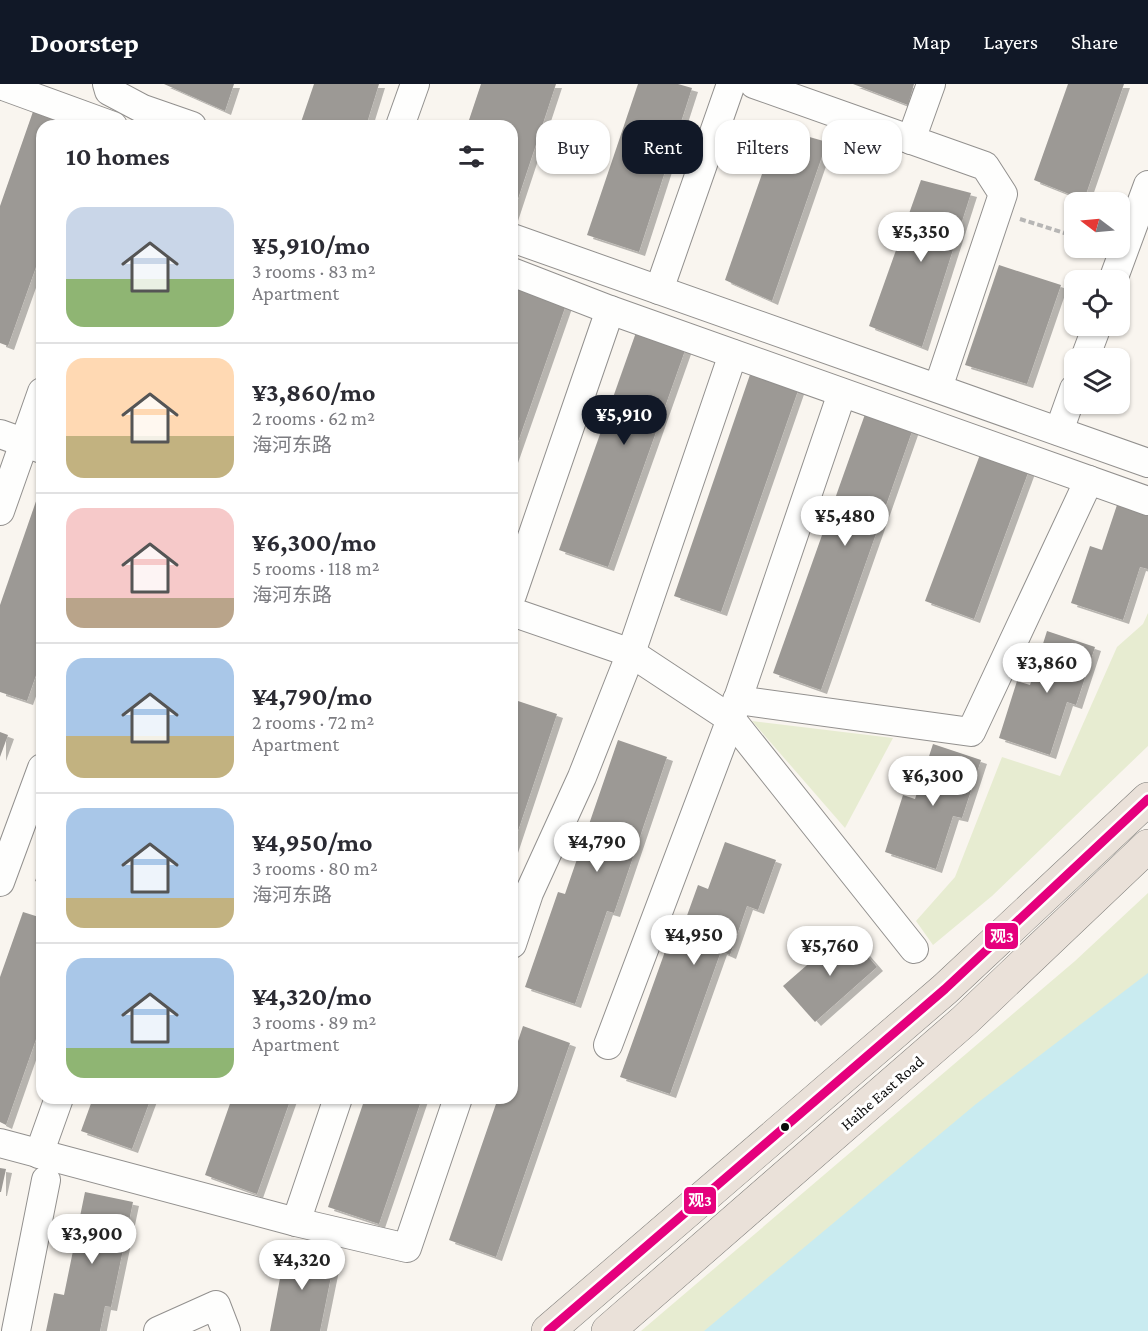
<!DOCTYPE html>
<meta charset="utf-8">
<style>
:root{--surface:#fff;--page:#f2f2f3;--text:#2b2b33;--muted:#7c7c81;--line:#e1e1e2;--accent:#111827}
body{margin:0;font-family:"Crimson Pro","Noto Sans SC",serif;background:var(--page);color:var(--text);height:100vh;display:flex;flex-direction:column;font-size:22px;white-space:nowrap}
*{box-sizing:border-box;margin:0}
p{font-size:20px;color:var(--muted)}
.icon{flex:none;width:33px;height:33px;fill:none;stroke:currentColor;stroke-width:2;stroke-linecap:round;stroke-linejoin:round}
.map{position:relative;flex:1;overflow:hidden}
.panel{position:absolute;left:36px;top:36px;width:482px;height:984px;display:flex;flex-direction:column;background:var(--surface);border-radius:18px;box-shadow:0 2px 4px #0004}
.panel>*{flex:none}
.banner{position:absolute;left:536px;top:36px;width:522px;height:54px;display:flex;gap:12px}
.needle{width:39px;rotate:286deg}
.controls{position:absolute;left:1064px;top:108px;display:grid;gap:12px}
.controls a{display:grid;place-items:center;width:66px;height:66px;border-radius:12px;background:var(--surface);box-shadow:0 2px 4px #0004;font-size:30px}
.price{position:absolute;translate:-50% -51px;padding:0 14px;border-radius:21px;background:#fff;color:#222;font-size:20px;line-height:39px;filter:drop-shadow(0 2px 3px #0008)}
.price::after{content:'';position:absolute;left:50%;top:36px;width:18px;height:14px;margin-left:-9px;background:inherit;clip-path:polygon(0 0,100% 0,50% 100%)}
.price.active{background:var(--accent);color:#fff}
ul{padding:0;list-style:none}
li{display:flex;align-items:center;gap:18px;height:150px;padding:0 30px}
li+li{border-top:2px solid var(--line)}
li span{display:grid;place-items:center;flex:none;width:168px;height:120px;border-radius:18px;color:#555}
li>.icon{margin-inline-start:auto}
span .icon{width:72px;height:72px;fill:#fffc;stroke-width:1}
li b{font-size:26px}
h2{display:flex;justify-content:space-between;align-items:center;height:72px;padding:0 30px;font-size:26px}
.chip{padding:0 21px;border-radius:18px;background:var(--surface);box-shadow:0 2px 4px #0004;font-size:21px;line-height:54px}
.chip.active{background:var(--accent);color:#fff}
header{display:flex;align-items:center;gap:36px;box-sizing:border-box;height:84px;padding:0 30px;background:var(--accent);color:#fff}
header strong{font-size:28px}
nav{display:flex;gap:33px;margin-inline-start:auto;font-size:21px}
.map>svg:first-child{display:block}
</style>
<header>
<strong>Doorstep</strong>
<nav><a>Map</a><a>Layers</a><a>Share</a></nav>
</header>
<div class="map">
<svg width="1148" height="1247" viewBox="0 0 1148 1247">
<defs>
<filter id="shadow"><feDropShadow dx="6" dy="4" stdDeviation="0" flood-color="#0004"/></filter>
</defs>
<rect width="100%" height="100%" fill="#f9f5ef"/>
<g fill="#e7ecd1">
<polygon points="1148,529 1148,662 992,812 933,861 916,837 955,793 1002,673 1060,692 1117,563 1143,540"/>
<polygon points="752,637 893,654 845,744"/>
<polygon points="1148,809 1148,1247 641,1247 1075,877"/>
</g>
<polygon fill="#c9ebf0" points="1148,889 1148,1247 704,1247 976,1020"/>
<g fill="#9c9995" filter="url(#shadow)">
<polygon points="164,0 234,0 225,27"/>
<polygon points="314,0 379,0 366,42 300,41"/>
<polygon points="481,0 556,0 512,133 512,42 467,42"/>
<polygon points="638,0 678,0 692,4 639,168 587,151"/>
<polygon points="853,0 914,0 908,21"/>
<polygon points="1068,0 1124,0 1084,116 1034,96"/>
<polygon points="36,19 85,42 42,42 42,166 8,262 0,259 0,122"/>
<polygon points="778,44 827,58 772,217 725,196"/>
<polygon points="921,96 971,109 922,263 869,242"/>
<polygon points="999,181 1061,201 1027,300 965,281"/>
<polygon points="515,196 568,215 512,375 512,207"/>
<polygon points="639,240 688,258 608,483 559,466"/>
<polygon points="754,279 802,295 721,528 674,512"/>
<polygon points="869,319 916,336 821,606 773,589"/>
<polygon points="984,360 1032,378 974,535 925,517"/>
<polygon points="42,400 42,574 27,617 0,608 0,521"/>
<polygon points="1120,412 1148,421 1148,485 1140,483 1123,536 1071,519 1090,462 1102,466"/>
<polygon points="1047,547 1095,563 1076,621 1067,618 1050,671 999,654 1017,597 1030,601"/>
<polygon points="512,615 557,630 512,765"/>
<polygon points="0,648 8,651 0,673"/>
<polygon points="618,656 667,673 614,829 607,827 575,920 525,903 558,808 565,810"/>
<polygon points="933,660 981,676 962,734 953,732 936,785 885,768 903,711 915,715"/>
<polygon points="725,758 776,776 758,826 747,822 730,871 721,867 670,1010 620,993 672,848 680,851 698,801 708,805"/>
<polygon points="42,779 42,800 35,797"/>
<polygon points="23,828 42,834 42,938 6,1041 0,1038 0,893"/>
<polygon points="846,847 877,883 815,938 783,902"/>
<polygon points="523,942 570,959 496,1173 449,1156 498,1014 512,1014 512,975"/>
<polygon points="93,1014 151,1014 132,1065 81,1047"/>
<polygon points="232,1014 291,1014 257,1110 205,1091"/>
<polygon points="365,1014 422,1014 379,1140 328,1123"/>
<polygon points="0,1084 6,1085 1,1108 0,1108"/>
<polygon points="85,1108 133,1118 111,1223 105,1222 100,1247 46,1247 54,1209 64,1211"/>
<polygon points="286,1163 335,1173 320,1247 270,1247"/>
</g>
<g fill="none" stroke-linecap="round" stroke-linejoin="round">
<defs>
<g id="minor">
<polyline points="5,0 6,3 113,42"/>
<polyline points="107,0 109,7 143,25 192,42"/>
<polyline points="754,0 985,82 1003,110 938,304"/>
<polyline points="400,42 415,0"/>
<polyline points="911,56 931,0"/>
<polyline points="512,154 1148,379"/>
<polyline points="512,188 610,226 1148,417"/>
<polyline points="1113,196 1148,101"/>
<polyline points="659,206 731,0"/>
<polyline points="1085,274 1097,242"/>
<polyline points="1059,347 1074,305"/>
<polyline points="0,350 42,365"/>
<polyline points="0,427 42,308"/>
<polyline points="512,511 610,226"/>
<polyline points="512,528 631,569 731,635 914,865"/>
<polyline points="737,616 971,648 1089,396"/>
<polyline points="0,798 42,684"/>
<polyline points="512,860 529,809 582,693 631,569 733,270"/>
<polyline points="608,961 731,635 842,309"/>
<polyline points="0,1059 296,1138 407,1164 458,1014"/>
<polyline points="39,1070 59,1014"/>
<polyline points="296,1138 338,1014"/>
<polyline points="16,1247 46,1096"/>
<polyline points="158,1247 216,1221 226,1247"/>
</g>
<g id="major">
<polyline points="548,1247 945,905 1148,715"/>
<polyline points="608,1247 964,937 1148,762"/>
</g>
</defs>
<use href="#minor" stroke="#92908e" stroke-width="30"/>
<use href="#major" stroke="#7f7e7b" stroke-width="34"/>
<polyline stroke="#b7b6b5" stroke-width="4" stroke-dasharray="6 3" stroke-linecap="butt" points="1020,135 1074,152"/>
<use href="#minor" stroke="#fefefd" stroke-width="28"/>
<use href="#major" stroke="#eae1d9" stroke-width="33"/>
<defs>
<polyline id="bus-1" points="548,1247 945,905 1148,715"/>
</defs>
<use href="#bus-1" stroke="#fff" stroke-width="14"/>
<use href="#bus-1" stroke="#e5007d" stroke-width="9"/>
</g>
<circle fill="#0b0b0b" stroke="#fff" stroke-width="2" cx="785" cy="1043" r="5"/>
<g text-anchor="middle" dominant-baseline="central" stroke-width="6" stroke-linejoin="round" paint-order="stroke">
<g font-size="16" fill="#0b0b0b" stroke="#fff">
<text transform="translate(882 1009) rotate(-41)">Haihe East Road</text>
</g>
</g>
<g stroke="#fff" stroke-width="2">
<rect x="984" y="838" width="35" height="28" rx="6" fill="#e5007d"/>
<rect x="683" y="1102" width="34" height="29" rx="6" fill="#e5007d"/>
</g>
<g font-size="16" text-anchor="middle" font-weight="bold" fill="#fff">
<text x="1002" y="858">观3</text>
<text x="700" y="1122">观3</text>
</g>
</svg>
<div class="controls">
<a><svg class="needle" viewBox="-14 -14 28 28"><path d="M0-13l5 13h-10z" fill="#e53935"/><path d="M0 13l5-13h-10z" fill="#7c7c81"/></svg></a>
<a><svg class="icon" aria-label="locate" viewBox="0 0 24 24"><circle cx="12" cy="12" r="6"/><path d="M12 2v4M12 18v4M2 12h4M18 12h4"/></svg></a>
<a><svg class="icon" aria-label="layers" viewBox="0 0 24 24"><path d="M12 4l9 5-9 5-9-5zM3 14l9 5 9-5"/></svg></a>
</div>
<b class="price" style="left:921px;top:179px">¥5,350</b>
<b class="price active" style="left:624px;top:362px">¥5,910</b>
<b class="price" style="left:845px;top:463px">¥5,480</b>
<b class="price" style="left:1047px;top:610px">¥3,860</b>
<b class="price" style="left:933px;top:723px">¥6,300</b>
<b class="price" style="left:597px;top:789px">¥4,790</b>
<b class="price" style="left:694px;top:882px">¥4,950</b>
<b class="price" style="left:830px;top:893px">¥5,760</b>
<b class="price" style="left:92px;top:1181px">¥3,900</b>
<b class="price" style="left:302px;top:1207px">¥4,320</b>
<div class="banner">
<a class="chip">Buy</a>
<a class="chip active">Rent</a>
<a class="chip">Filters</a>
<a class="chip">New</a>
</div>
<section class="panel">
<h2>10 homes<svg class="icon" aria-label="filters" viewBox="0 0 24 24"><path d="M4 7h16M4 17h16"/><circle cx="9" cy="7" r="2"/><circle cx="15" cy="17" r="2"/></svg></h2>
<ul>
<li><span style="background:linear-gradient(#c9d6e8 60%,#8fb573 0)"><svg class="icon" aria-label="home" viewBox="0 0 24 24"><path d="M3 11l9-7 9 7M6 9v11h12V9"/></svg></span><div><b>¥5,910/mo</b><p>3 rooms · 83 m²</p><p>Apartment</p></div></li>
<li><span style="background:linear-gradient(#ffd9b3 65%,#c2b280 0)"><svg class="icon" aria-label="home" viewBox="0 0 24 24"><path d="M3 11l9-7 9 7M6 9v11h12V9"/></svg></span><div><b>¥3,860/mo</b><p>2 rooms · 62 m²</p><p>海河东路</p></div></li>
<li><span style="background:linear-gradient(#f6c9c9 75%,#b9a48a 0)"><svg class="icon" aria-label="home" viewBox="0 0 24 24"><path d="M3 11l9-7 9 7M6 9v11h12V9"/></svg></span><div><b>¥6,300/mo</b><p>5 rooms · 118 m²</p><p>海河东路</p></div></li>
<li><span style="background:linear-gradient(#a9c7e8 65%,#c2b280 0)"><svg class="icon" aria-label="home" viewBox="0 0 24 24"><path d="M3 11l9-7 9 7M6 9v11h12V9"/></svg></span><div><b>¥4,790/mo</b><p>2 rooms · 72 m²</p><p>Apartment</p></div></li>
<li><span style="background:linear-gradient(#a9c7e8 75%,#c2b280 0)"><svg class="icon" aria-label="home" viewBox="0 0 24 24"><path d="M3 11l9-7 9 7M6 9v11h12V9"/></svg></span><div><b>¥4,950/mo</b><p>3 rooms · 80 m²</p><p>海河东路</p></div></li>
<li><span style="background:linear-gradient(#a9c7e8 75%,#8fb573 0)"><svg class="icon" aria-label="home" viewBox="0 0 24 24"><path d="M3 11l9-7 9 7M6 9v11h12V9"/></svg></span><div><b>¥4,320/mo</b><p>3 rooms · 89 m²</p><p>Apartment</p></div></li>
</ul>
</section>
</div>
